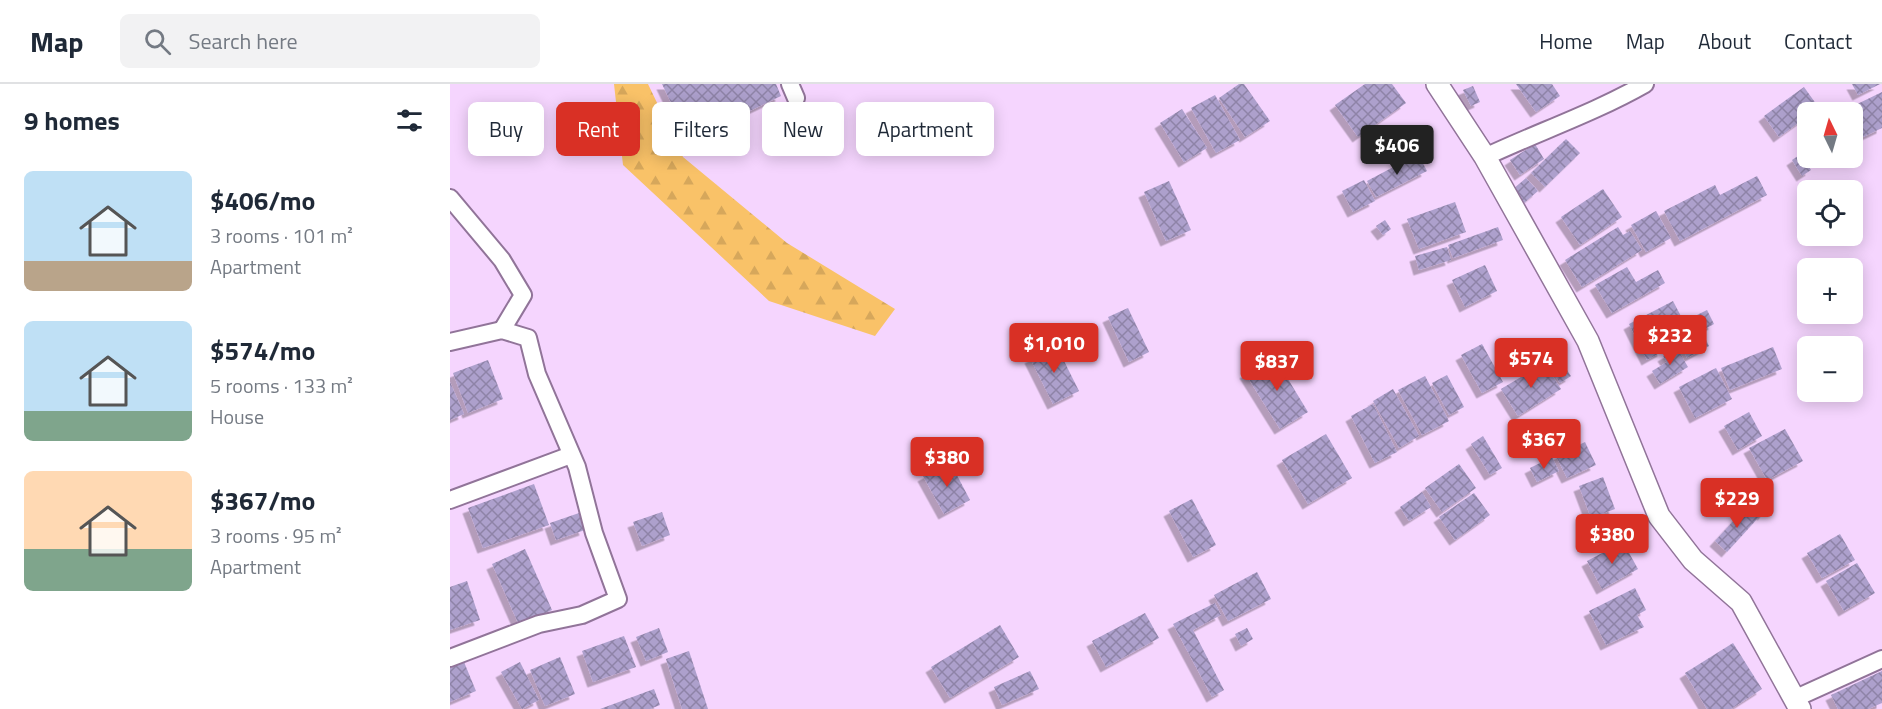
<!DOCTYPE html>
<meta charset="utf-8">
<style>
:root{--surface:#fff;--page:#f2f2f3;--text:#1f2937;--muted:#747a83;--line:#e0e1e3;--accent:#d93025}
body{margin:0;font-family:"Titillium Web",sans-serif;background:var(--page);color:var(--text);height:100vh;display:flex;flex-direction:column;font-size:22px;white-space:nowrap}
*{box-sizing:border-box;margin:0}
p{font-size:20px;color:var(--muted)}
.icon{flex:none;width:33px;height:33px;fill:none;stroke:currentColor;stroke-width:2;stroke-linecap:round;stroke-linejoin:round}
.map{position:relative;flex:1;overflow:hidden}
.side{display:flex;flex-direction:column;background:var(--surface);width:450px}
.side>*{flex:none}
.top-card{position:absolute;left:18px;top:18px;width:570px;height:54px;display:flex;gap:12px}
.needle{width:39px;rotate:355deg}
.tools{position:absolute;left:1347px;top:18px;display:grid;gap:12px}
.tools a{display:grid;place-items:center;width:66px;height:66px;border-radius:9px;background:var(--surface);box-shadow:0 3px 15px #0003;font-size:30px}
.price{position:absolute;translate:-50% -51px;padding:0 14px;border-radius:6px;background:var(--accent);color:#fff;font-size:20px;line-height:39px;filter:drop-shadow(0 2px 3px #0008)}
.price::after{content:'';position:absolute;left:50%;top:36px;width:18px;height:14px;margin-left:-9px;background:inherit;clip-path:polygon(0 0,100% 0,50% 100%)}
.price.current{background:#222;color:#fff}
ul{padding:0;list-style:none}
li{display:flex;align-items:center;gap:18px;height:150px;padding:0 24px}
li span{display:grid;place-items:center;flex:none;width:168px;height:120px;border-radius:9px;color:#555}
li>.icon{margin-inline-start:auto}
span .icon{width:72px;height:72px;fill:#fffc;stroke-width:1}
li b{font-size:26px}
h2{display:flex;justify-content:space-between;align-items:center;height:72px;padding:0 24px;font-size:26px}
.tag{padding:0 21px;border-radius:9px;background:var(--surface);box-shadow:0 3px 15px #0003;font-size:21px;line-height:54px}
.tag.current{background:var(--accent);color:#fff}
header{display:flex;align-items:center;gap:36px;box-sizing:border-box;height:84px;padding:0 30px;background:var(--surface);border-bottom:2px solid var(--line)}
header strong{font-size:28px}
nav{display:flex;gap:33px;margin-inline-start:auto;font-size:21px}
.search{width:420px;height:54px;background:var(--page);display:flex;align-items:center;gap:15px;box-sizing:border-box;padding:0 21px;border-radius:9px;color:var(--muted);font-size:22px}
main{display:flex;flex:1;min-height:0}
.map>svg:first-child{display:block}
</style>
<header>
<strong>Map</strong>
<div class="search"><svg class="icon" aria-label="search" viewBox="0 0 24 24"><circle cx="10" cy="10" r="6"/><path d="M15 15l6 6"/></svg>Search here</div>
<nav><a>Home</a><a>Map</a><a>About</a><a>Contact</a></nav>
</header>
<main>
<section class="side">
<h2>9 homes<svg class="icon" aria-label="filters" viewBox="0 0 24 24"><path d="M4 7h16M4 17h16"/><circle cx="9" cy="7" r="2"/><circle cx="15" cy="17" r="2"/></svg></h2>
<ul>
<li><span style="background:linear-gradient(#bfe0f5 75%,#b9a48a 0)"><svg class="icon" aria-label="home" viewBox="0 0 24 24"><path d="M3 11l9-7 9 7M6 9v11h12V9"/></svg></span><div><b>$406/mo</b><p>3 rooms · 101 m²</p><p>Apartment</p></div></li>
<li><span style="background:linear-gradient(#bfe0f5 75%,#7fa58c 0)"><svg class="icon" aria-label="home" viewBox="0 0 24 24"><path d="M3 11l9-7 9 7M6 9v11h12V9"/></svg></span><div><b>$574/mo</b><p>5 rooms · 133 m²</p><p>House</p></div></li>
<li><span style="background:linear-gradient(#ffd9b3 65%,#7fa58c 0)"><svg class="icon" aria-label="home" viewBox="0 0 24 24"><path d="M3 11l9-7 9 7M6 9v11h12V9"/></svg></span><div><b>$367/mo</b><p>3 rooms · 95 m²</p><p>Apartment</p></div></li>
</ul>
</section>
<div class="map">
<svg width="1432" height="625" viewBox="0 0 1432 625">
<defs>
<pattern id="forest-firs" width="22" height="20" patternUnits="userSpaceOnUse" patternTransform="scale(1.5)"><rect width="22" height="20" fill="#f9c268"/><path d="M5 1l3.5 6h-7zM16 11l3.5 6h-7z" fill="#d6a75b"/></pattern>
<pattern id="building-cross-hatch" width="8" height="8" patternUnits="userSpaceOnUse" patternTransform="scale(1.5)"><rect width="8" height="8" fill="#ada0cc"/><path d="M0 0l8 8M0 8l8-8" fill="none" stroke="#8e83a7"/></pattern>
<filter id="shadow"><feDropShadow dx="-5.5" dy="5.5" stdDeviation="0" flood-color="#0004"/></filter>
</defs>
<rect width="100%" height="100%" fill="#f5d5fe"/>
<polygon fill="url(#forest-firs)" points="164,0 198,0 233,73 337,159 445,225 425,252 319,217 173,81"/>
<g fill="url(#building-cross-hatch)" filter="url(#shadow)">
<polygon points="212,0 326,0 331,12 239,56"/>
<polygon points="789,0 794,0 820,37 795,53 769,14"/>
<polygon points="915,0 942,0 956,19 908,53 885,21"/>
<polygon points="1066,0 1102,0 1110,12 1086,28"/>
<polygon points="1402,0 1430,0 1408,11"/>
<polygon points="1023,2 1030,18 1021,22 1013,6"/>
<polygon points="1354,3 1369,24 1358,28 1358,32 1329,53 1314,32"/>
<polygon points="1432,8 1432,44 1411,54 1402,37 1402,28 1397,25"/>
<polygon points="765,11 790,56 766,69 741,24"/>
<polygon points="732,25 757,64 734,78 710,39"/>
<polygon points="1116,55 1130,69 1095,103 1081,89"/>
<polygon points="1085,60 1094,75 1070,91 1060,76"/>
<polygon points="968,70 977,87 926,113 917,97"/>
<polygon points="1351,70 1361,86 1352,92 1342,76"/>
<polygon points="1307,92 1317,111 1230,157 1214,127 1265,101 1270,111"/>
<polygon points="1076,94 1088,107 1074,119 1062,106"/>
<polygon points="914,96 925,117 903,128 892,107"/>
<polygon points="719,97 741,146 716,157 694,108"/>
<polygon points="1153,105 1172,133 1130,161 1111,133"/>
<polygon points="1005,118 1016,148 969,165 957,135"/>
<polygon points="1206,127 1221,154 1196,168 1181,141"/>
<polygon points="935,136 941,145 933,151 926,142"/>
<polygon points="1048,143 1053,156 1003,174 998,161"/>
<polygon points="1168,143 1173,151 1180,147 1192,166 1132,203 1115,176"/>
<polygon points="997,163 1001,176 969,186 965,172"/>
<polygon points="1035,181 1047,207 1015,223 1002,196"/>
<polygon points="1177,183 1186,198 1208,186 1215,199 1162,229 1145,201"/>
<polygon points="1223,217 1233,236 1204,250 1213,267 1197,276 1179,240"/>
<polygon points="678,224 699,268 679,278 658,233"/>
<polygon points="1257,226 1264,240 1229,259 1221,244"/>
<polygon points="1254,252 1259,262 1237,274 1232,263"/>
<polygon points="1032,260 1053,298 1032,309 1011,271"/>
<polygon points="606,261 629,307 603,320 580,274"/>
<polygon points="1323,263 1332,285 1280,306 1271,284"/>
<polygon points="1227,264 1238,283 1210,300 1202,287 1217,278 1213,272"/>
<polygon points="824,272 858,328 830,345 795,289"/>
<polygon points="38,276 53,315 18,329 3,289"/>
<polygon points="1094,279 1111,305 1068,332 1051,305"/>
<polygon points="1112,279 1121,292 1110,299 1101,286"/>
<polygon points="1266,284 1282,315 1245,334 1229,303"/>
<polygon points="997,291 1014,323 999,331 982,299"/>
<polygon points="975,292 999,337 972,351 948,306"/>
<polygon points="0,298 14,330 0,336"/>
<polygon points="943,305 969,352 949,364 923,317"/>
<polygon points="923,320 947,368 925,379 901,332"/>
<polygon points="1299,328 1312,352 1288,366 1274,342"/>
<polygon points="1335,345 1353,377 1317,396 1299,364"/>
<polygon points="876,350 902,394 858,420 832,376"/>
<polygon points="1033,352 1052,384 1040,391 1021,360"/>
<polygon points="1135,358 1146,381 1117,394 1106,372"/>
<polygon points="1102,373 1109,387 1087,398 1080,384"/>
<polygon points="500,378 520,416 494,430 473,392"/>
<polygon points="1009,380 1026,404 992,428 975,404"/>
<polygon points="1153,393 1165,425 1141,434 1129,402"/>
<polygon points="84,400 99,441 33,464 18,424"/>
<polygon points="972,408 981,423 959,437 950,423"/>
<polygon points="1024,409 1040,431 1005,456 989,433"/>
<polygon points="1310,414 1320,422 1313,431 1303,423"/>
<polygon points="742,415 766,461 743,473 719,427"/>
<polygon points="1297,422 1309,433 1277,468 1265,457"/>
<polygon points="212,428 220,451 192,462 183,438"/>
<polygon points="129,429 135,446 106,456 100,439"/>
<polygon points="1390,450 1405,476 1372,494 1357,469"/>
<polygon points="1173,458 1188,485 1152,505 1137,477"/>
<polygon points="75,465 102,526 69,541 42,480"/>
<polygon points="1407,479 1425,509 1394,527 1376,497"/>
<polygon points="807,488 821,515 778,537 764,511"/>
<polygon points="17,497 30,536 0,546 0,503"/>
<polygon points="1185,504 1196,526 1187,531 1194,543 1156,561 1139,527"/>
<polygon points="765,519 771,531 743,546 774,606 762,613 723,540"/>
<polygon points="695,529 709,554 656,583 642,557"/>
<polygon points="550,541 569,573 500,614 481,583"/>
<polygon points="209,544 218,568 196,577 186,553"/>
<polygon points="797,544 803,555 791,562 785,550"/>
<polygon points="174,552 186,583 143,598 132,567"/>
<polygon points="1283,559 1312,605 1281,625 1257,625 1235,589"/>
<polygon points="239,567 258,625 232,625 216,575"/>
<polygon points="110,573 125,610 95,622 80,586"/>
<polygon points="14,578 26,607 0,618 0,584"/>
<polygon points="70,578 89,616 72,625 51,588"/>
<polygon points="580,587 589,605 552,621 544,603"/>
<polygon points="1432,587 1432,619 1418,625 1388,625 1381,611"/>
<polygon points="204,605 210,621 200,625 150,625"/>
</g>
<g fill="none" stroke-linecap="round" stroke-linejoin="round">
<defs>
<g id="minor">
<polyline points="340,0 346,14"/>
<path d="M1035,73C1088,48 1144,29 1195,0"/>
<polyline points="0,114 52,176 73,211 52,246"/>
<polyline points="0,258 52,246 78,254 87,290 127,383 144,449 168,515 132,531 89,540 0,574"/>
<polyline points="0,416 121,371"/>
<polyline points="1346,614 1432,575"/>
</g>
<polyline id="tertiary" points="987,0 1035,73 1138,257 1209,432 1243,476 1291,518 1350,625"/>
</defs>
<use href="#minor" stroke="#917499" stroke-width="20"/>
<use href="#tertiary" stroke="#917499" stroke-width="24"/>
<use href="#minor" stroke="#fff" stroke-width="16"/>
<use href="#tertiary" stroke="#fff" stroke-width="21"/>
</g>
</svg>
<div class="tools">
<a><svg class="needle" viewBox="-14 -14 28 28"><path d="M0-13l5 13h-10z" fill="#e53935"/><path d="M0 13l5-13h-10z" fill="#747a83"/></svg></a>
<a><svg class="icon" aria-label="locate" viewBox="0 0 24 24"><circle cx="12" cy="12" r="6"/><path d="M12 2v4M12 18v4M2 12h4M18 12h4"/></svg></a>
<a>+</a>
<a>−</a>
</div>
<b class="price current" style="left:947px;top:92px">$406</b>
<b class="price" style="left:1220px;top:282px">$232</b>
<b class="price" style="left:604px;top:290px">$1,010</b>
<b class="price" style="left:1081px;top:305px">$574</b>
<b class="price" style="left:827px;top:308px">$837</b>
<b class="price" style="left:1094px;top:386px">$367</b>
<b class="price" style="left:497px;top:404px">$380</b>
<b class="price" style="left:1287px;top:445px">$229</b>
<b class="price" style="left:1162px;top:481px">$380</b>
<div class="top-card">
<a class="tag">Buy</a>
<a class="tag current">Rent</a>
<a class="tag">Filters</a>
<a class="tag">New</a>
<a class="tag">Apartment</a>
</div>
</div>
</main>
